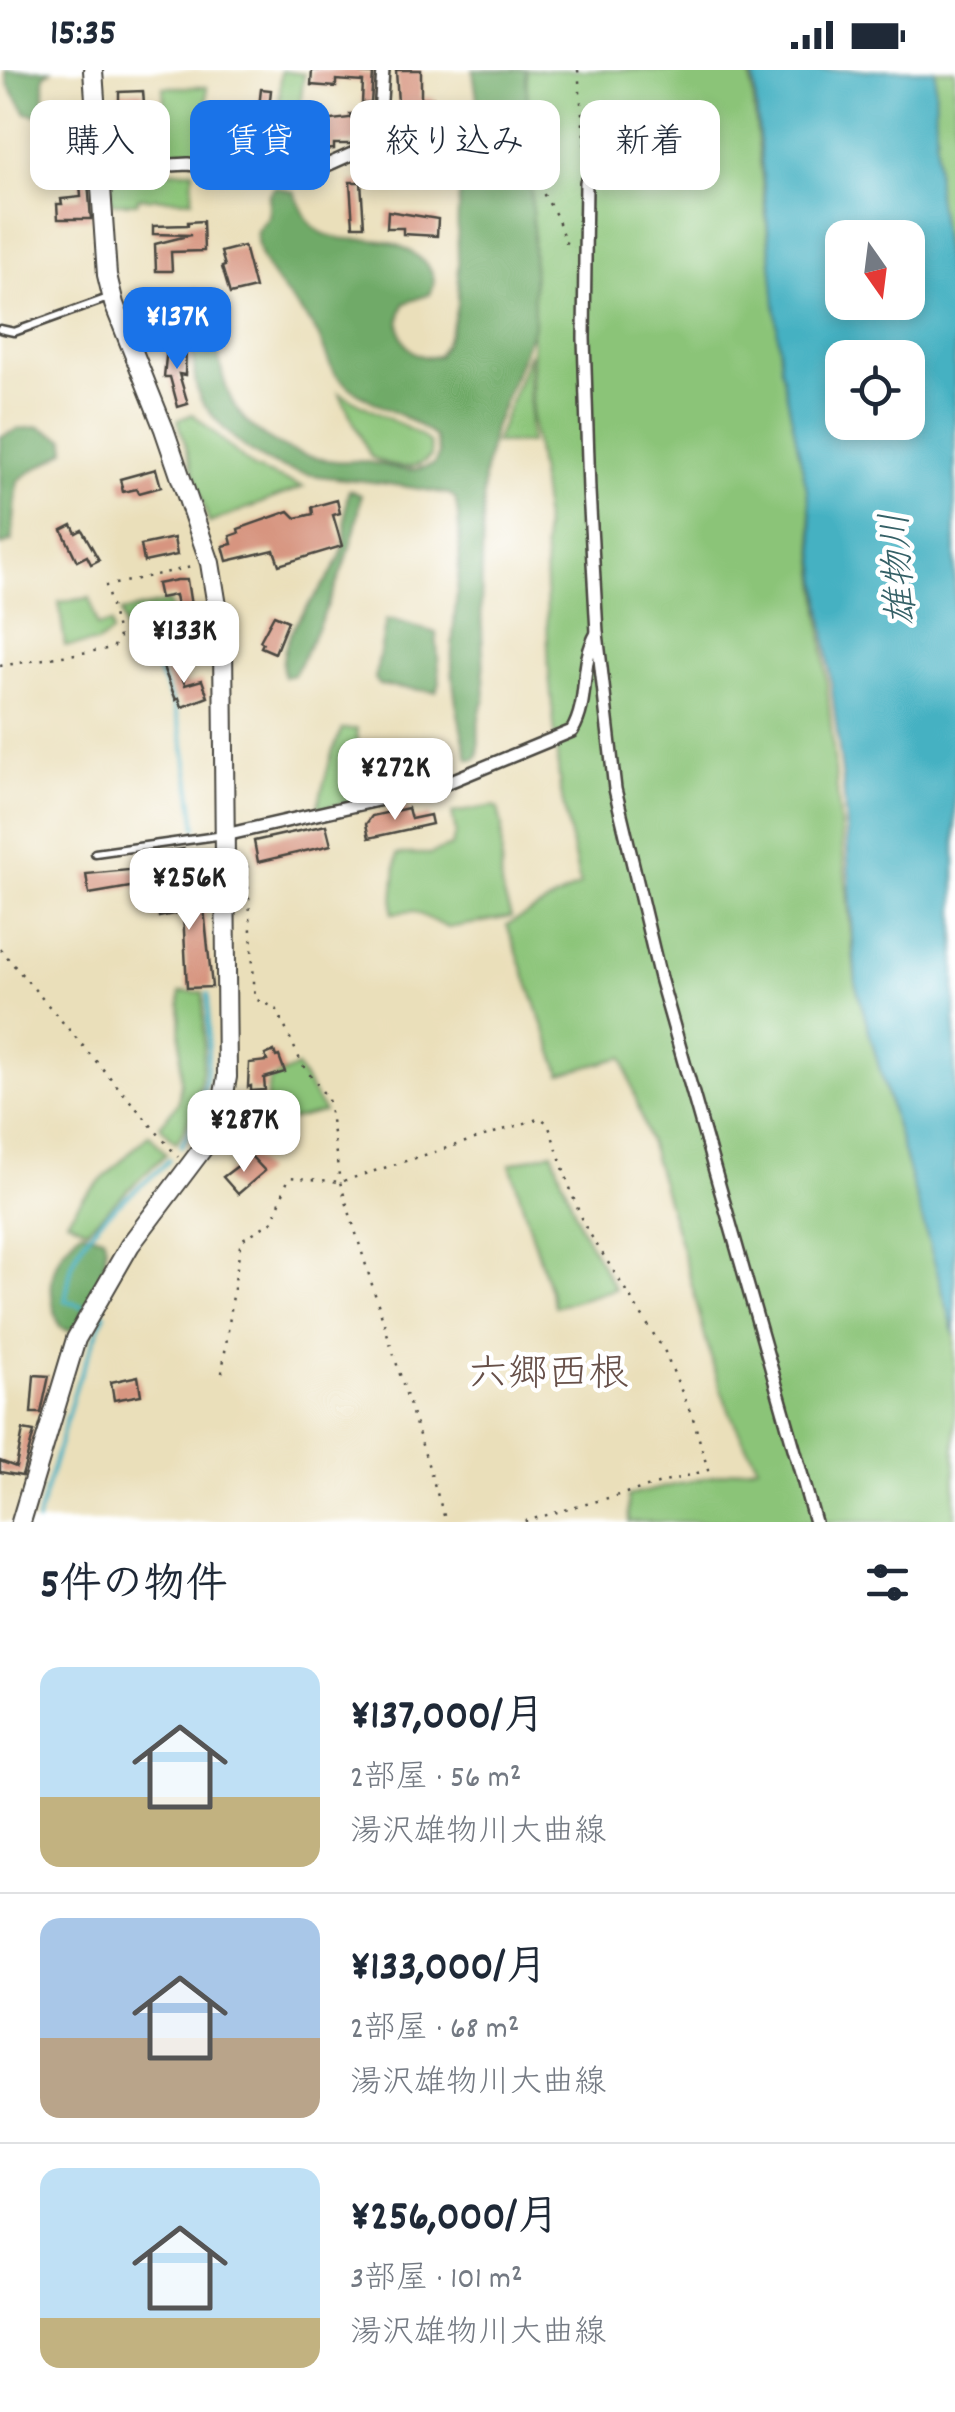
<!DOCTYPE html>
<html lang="ja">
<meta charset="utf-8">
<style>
:root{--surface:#fff;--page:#f2f2f3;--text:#1f2937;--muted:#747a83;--line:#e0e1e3;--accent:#1a73e8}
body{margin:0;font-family:Dekko,"Klee One",sans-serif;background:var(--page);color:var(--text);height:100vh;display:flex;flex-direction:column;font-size:38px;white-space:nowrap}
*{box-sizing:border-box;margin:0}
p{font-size:32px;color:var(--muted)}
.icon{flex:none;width:55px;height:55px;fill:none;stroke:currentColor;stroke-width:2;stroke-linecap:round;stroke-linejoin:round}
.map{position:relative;height:1452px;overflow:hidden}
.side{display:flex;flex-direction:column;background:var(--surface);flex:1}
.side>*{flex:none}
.banner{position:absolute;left:30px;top:30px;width:895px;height:90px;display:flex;gap:20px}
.needle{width:65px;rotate:166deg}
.controls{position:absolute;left:825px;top:150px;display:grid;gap:20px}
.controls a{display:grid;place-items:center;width:100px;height:100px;border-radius:20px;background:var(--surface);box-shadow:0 5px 15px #0003;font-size:50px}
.price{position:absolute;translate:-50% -85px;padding:0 22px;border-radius:20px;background:#fff;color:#222;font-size:32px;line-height:65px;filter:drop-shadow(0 2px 5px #0008)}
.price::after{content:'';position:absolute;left:50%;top:60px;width:30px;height:22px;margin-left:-15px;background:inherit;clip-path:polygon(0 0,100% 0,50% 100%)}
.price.current{background:var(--accent);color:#fff}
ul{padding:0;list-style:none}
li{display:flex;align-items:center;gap:30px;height:250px;padding:0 40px}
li+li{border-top:2px solid var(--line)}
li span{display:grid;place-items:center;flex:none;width:280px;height:200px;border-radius:20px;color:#555}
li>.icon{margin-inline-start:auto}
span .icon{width:120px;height:120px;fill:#fffc;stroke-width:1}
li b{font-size:42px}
h2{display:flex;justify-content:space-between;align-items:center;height:120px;padding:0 40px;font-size:42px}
.tag{padding:0 35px;border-radius:20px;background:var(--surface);box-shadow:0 5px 15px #0003;font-size:35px;line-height:90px}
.tag.current{background:var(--accent);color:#fff}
.status{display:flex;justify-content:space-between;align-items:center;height:70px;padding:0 50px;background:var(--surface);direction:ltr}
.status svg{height:28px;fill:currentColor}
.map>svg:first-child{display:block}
</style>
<div class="status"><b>15:35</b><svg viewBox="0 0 49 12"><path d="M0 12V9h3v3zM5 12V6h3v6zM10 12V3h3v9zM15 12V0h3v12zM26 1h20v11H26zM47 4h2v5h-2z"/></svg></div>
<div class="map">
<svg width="955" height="1452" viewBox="0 0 955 1452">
<rect width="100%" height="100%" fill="#fff"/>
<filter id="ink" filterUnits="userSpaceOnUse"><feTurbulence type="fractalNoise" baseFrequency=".01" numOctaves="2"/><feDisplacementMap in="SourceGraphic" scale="20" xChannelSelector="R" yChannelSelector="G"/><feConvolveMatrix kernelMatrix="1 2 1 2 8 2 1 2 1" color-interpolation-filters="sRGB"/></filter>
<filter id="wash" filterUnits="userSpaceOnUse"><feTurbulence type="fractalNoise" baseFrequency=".0048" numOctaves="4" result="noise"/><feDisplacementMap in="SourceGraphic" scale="40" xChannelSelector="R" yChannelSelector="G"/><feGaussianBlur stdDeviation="2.25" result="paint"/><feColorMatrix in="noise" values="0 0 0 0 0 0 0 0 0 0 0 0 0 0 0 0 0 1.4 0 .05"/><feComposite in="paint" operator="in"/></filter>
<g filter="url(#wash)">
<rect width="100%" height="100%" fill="#eadfba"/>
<g fill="#8bc478" stroke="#5b7852" stroke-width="2.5">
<path d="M526,0H750L783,303L809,429L856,915L955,1264V1452H629L628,1426L758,1395C715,1329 707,1268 686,1194C666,1125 644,1056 623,987L561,1004L507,855L580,815L560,718L549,604L543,429L532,349L533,159Z"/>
<polygon points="935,0 955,0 955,258 937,124"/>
<polygon points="281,1 304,4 292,100 276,100"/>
<polygon points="163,17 207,17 207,56 203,57 198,85 160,87 156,67 166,64"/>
<polygon points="170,101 193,101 192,130 138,128 137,133 110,133 112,108"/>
<polygon points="529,283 530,373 495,373"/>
<path d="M339,323L422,366L430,374L431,386C413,404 392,397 371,387Z"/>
<polygon points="193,344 253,398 303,417 209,453 178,350"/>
<polygon points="90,528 97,556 111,554 112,563 97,573 65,576 59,532"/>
<polygon points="169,532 175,562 127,572 121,542"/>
<polygon points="342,659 357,659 362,730 317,739 332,683"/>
<polygon points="494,736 498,738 502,756 501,816 511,847 448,858 413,841 392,843 397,784 430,784 451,776 456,763 452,743"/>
<path d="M180,922H203C205,976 208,1027 176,1073L160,1056L178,1033L181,1012Z"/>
<polygon points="297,997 324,1042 276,1053 267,1029 269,1011"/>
<polygon points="149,1064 166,1084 87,1159 67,1150 82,1129"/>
<polygon points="552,1082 581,1158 615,1219 555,1237 510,1094"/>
</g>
<g fill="#70aa68" stroke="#4e6a4a" stroke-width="2.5">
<polygon points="5,0 51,0 44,6 44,35 36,45 26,43 9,16"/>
<path d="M473,0H526L533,159L534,256L494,358L484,406L481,537L485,630C474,648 481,668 478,687L473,690L468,689C460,653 451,619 452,582C454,534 466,474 455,428L449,424C424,420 399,415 373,412C309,405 266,406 220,354C214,347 206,339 201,330C191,309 196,284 190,262C176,253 160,261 144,256L142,246C156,231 175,225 196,220L209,229C217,261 217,300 231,329C249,367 295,387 335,391C345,392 356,390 366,392C394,395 403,407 434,394L439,384L435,367C405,342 365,335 337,306C328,296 325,278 318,265C300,233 253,200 257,161L269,146V124L275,117L294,122C301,136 307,154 319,161C350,180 383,155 423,191C434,201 437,210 430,224L405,233C390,257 407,294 438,286C472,234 452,185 459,128C461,111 473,100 478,85C484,64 476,23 473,0Z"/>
<path d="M39,357L65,369L66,380C51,393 33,397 18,411L12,471L0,476V367L19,359Z"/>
<path d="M349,420L361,425C357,479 319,557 294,605L284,607C274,559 327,523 342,482C349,463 342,440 349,420Z"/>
<polygon points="386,550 394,550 436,563 440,613 436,622 379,615 375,608"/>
<path d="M81,1161L103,1167C115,1191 87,1231 77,1256L69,1261L60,1257C45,1218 49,1189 81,1161Z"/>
</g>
<path fill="#45b1c2" stroke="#386e76" stroke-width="2.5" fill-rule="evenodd" d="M753,0H935L937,124L955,258V1265L856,915L843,713L809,429L781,298ZM842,168H908V232H842ZM842,288H908V352H842Z"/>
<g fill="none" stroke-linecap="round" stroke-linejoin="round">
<g stroke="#45b1c2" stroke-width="4">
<path d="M133,573C182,611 188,702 196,758"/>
<path d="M181,1076C212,1028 209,979 208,924"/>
<path d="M82,1236L65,1231C68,1218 69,1204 73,1192C90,1147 137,1124 169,1090"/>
<polyline points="37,1452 77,1313 105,1244 102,1243"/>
</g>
</g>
<g id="blocks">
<g fill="#d79580">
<polygon points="312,0 360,0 360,3 373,4 371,33 362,33 363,12 336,10 336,17 311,15"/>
<polygon points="396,0 421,0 421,28 435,28 435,47 419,47 421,55 388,62 389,52 399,51"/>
<polygon points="261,19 271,20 269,39 275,39 272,66 256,64"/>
<polygon points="143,21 145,47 158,47 159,57 110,61 109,48 119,47 119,22"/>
<polygon points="350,44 370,44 369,66 357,68 357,71 350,74 334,74 334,79 322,80 314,52 350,48"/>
<polygon points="70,45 82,84 63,90 52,51"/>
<polygon points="79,100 87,100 91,149 58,149 57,134 62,134 61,129 81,127"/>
<polygon points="350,112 361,112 364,156 353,156"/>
<polygon points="388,141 438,149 437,166 403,164 403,158 387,158"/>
<polygon points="203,151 204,181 171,182 172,201 156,201 155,174 191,165 153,164 153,156 188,155 188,152"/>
<polygon points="244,176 255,218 230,224 222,197 225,196 221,182"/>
<polygon points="167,277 186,277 185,305 179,304 188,334 178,337 170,307 164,307"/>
<polygon points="156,399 161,417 139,423 137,419 123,422 120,409"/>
<polygon points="337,430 340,443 333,445 342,476 279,495 274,480 227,491 223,476 232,474 230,466 239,463 238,459 289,441 296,448 313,444 312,437"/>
<polygon points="72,455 76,463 82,460 99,490 91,494 87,486 77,491 62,460"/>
<polygon points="174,468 177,485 144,492 141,475"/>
<polygon points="177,510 187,510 193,549 180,551 175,525 160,528 157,514"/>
<polygon points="274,545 288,551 275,583 261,577 263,573 260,571"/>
<polygon points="176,590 185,615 202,610 208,627 182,637 179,628 176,630 163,597"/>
<polygon points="408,738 411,749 430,745 432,754 369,768 366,754 372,746"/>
<polygon points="326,755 331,775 258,792 254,771"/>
<polygon points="184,779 186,792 171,794 172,799 151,802 149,784"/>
<polygon points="139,799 142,815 89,824 86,804"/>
<polygon points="164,821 166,831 211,826 213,838 204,839 212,917 187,918 183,842 159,847 157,834 140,837 138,826"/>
<polygon points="274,981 276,987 279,986 285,1002 264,1008 265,1020 251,1021 251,1016 248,1017 249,993 267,991 265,985"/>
<polygon points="251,1086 265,1101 238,1124 223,1107"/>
<polygon points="34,1305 49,1306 41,1343 31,1343"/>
<polygon points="138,1306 141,1325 114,1330 111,1312"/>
<polygon points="23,1360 34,1362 22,1406 0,1402 0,1391 16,1397"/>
</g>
</g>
</g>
<g filter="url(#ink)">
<use href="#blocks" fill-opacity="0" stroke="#484640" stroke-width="2.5"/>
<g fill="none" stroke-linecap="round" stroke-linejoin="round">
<defs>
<g id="service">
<polyline points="0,259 14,262 111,227"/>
<polyline points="95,783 224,765"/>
</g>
<g id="minor">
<polyline points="378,74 383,0"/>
<polyline points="100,99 188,94 284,108 307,104 372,75 436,62"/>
<polyline points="586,112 584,268 589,421 597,563 615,719 660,908 815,1452"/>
<path d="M225,765L439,716L572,661C590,631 579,593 597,563"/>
</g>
<polyline id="primary" points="21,1452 76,1269 130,1175 206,1074 222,1035 227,1007 223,573 210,493 164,359 114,234 107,205 93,0"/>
</defs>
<use href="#service" stroke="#484640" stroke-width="11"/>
<use href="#minor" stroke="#484640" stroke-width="16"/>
<use href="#primary" stroke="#484640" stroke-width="22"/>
<g stroke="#484640" stroke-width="2.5" stroke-dasharray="2.5 8" stroke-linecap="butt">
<polyline points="578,0 587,98"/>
<polyline points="448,60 504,57 541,60 543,123 557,147 565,172 574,177"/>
<polyline points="0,596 113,578 119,568 106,516 196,496"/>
<polyline points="239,793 247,793 255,929 276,938 302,994 328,1029 340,1112 446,1452"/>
<polyline points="0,879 178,1087"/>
<polyline points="222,1303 240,1176 243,1169 273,1151 289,1107 340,1112 541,1048 548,1054 576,1135 588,1161 665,1282 694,1351 708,1400 522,1452"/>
</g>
<use href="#service" stroke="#fff" stroke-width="6"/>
<use href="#minor" stroke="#fff" stroke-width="11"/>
<use href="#primary" stroke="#fff" stroke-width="18"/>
</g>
</g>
<g text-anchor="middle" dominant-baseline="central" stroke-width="9" stroke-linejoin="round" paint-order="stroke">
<g font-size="38" font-style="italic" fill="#356167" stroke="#fff">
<text transform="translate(902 499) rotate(-94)">雄物川</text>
</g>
<g font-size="40" fill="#675049" stroke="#fff">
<text x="548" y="1307">六郷西根</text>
</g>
</g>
</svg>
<div class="controls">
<a><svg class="needle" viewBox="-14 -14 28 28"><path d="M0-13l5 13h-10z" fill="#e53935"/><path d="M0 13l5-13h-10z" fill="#747a83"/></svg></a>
<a><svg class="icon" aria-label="locate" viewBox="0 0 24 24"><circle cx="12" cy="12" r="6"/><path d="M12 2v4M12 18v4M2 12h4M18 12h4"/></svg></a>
</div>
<b class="price current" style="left:177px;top:302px">¥137K</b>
<b class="price" style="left:184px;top:616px">¥133K</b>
<b class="price" style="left:395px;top:753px">¥272K</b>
<b class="price" style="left:189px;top:863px">¥256K</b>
<b class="price" style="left:244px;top:1105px">¥287K</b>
<div class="banner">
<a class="tag">購入</a>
<a class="tag current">賃貸</a>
<a class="tag">絞り込み</a>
<a class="tag">新着</a>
</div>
</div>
<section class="side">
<h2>5件の物件<svg class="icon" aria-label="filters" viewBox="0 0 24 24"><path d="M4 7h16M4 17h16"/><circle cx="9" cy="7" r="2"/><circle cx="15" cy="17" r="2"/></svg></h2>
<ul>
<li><span style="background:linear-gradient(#bfe0f5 65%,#c2b280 0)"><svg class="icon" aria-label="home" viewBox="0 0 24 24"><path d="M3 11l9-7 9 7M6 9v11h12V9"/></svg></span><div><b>¥137,000/月</b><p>2部屋 · 56 m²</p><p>湯沢雄物川大曲線</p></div></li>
<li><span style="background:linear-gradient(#a9c7e8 60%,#b9a48a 0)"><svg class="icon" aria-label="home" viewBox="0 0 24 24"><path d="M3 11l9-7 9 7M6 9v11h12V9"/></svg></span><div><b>¥133,000/月</b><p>2部屋 · 68 m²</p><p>湯沢雄物川大曲線</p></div></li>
<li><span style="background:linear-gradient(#bfe0f5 75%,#c2b280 0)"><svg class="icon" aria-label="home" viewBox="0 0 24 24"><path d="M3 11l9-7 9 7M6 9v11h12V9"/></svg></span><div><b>¥256,000/月</b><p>3部屋 · 101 m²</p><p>湯沢雄物川大曲線</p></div></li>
</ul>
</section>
